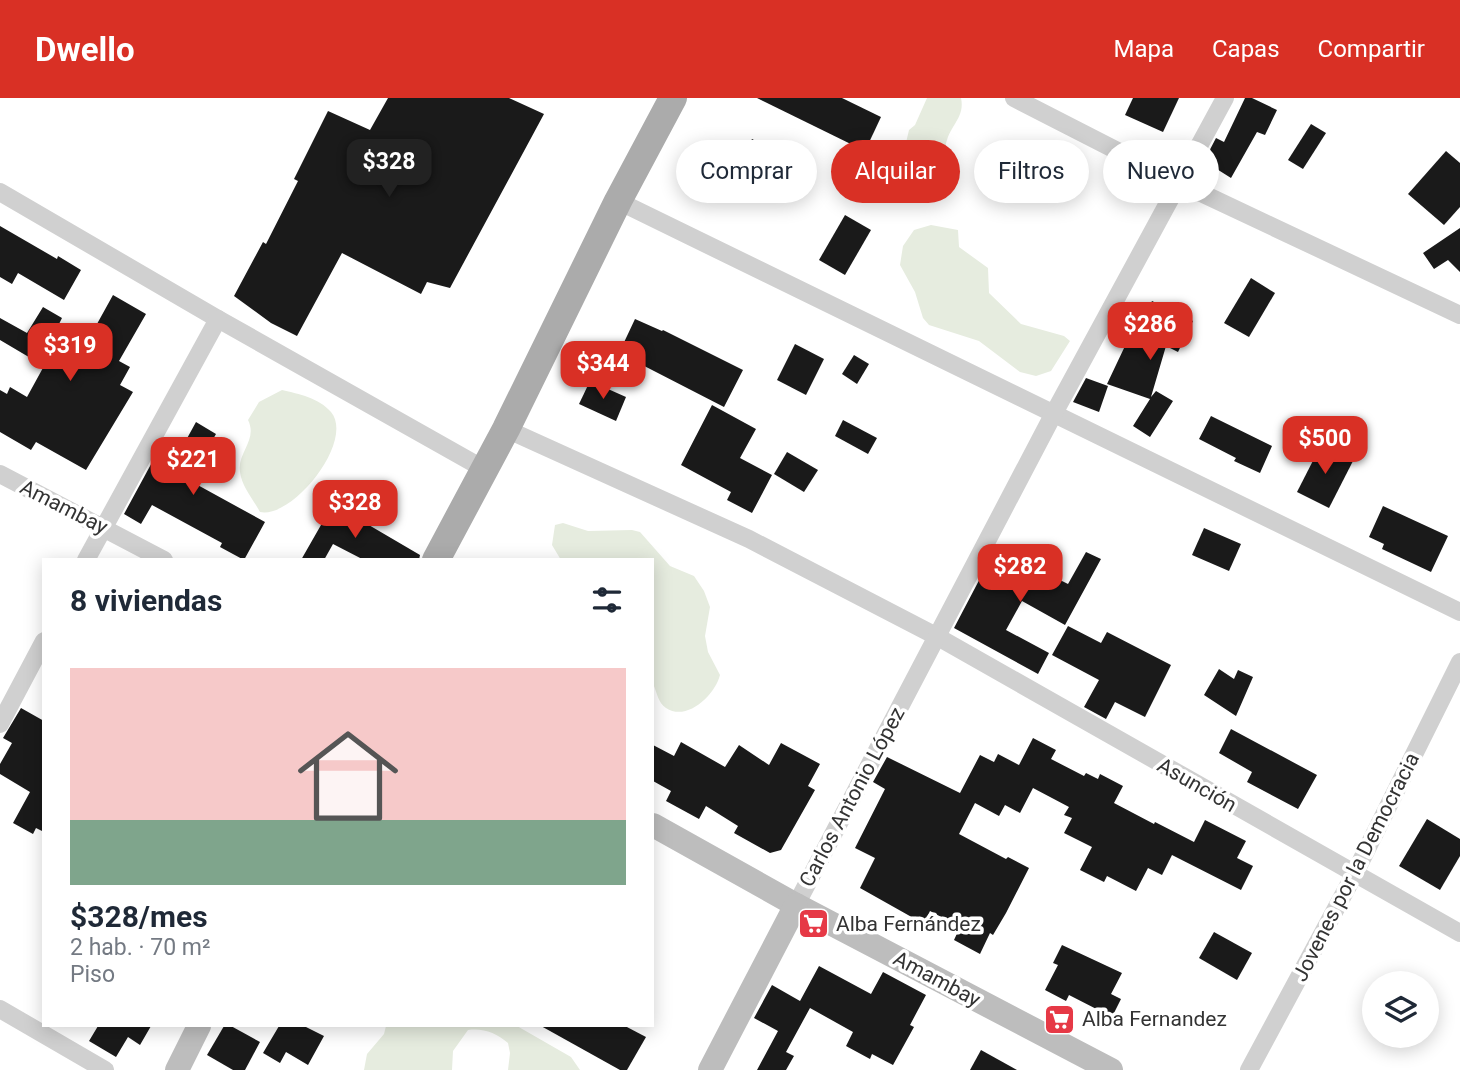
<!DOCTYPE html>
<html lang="es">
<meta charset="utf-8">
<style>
:root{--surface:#fff;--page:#f2f2f3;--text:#1f2937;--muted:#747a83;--accent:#d93025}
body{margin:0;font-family:Roboto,sans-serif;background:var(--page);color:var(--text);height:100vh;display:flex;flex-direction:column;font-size:26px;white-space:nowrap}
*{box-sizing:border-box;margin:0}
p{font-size:23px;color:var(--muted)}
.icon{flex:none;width:38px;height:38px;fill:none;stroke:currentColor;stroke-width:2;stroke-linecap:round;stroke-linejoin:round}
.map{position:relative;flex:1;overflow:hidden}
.details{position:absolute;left:42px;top:460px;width:612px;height:469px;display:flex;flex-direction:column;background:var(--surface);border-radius:0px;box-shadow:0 4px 18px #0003}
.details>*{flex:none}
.top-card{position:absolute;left:676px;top:42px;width:665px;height:63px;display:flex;gap:14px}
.fabs{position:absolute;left:1362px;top:873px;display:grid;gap:14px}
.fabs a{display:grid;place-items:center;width:77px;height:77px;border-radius:50%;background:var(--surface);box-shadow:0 4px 18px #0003;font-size:35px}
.price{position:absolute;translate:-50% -60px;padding:0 16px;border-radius:14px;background:var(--accent);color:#fff;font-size:23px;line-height:46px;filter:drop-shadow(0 2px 4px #0008)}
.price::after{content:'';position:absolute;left:50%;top:42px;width:21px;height:16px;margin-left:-10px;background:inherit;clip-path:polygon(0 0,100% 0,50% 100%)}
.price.selected{background:#222;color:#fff}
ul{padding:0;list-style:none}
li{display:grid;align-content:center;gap:14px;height:371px;padding:0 28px}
li span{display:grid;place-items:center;height:217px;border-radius:0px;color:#555}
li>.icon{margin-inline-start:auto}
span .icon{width:126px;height:126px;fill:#fffc;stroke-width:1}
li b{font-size:30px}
h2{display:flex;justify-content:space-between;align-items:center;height:84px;padding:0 28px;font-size:30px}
.pill{padding:0 24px;border-radius:32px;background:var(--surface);box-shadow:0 4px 18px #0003;font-size:24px;line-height:63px}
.pill.selected{background:var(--accent);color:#fff}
header{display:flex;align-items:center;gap:42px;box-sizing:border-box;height:98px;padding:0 35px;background:var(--accent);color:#fff}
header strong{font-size:33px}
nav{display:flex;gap:38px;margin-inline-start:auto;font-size:24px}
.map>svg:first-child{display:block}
</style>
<header>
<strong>Dwello</strong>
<nav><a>Mapa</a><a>Capas</a><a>Compartir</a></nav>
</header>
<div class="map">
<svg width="1460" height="972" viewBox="0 0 1460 972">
<rect width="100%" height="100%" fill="#fff"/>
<g fill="#e6ecdf">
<path d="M927,0H961C965,18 952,26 947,42C942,55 956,60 947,81H921L904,78L900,70L909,32L915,27Z"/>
<polygon points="931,127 958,132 959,149 988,170 989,195 1021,226 1064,238 1070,243 1051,273 1036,278 1020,274 979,243 929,227 923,220 915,194 900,167 903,148 914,132"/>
<path d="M282,292C299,296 319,300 331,314C355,343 293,421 260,414C253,401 242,389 240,374C237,354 258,342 248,322L259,304Z"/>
<path d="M563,425L588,433L632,432L640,434L670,468L694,478L704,493L710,509L705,538L708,554L720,577C715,597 687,624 666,610C658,605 657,594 653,586V462H561L552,447L555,427Z"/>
<path d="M386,928H517L571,959L580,972H508L510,955L508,945C496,935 484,930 468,932L453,953L452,972H364L367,956L384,936Z"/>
</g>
<g fill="#1a1a1a">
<polygon points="388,0 509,0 544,16 450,190 427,184 421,196 342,155 297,238 271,225 234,198 263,144 266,146 298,83 294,81 328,13 370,32"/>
<polygon points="757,0 842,0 881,19 865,53"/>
<polygon points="1133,0 1179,0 1163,34 1125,17"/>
<polygon points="1245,0 1252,0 1277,12 1265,37 1257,34 1231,80 1204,63 1216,40 1224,44"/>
<polygon points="1311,26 1326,35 1303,71 1288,62"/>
<polygon points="752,41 784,58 763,101 730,84"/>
<polygon points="1446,53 1460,65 1460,109 1444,127 1408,96"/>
<polygon points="860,69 895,87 886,105 851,86"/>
<polygon points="845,117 871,132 845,177 819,162"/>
<polygon points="0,128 57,161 58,158 81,172 64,202 18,175 12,186 0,179"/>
<polygon points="1460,130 1460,174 1448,162 1434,171 1423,155"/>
<polygon points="1251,180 1275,195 1249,239 1224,225"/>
<polygon points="113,197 146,216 119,263 130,269 120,287 133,294 86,372 36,344 31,352 0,334 0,292 7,296 10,289 27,299 44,268 0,242 0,220 27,235 43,209 62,220 58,228 87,244"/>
<polygon points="1152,203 1193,223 1178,254 1166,248 1151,299 1156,293 1173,303 1150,339 1133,328 1150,301 1107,286 1125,248 1128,250"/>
<polygon points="635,221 662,233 663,232 743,272 724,309 619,255"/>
<polygon points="795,246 824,261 806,297 777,282"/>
<polygon points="854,257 869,266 857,286 842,276"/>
<polygon points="1086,280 1108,288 1099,314 1073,304"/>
<polygon points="590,283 626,299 616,323 579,306"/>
<polygon points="712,307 756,331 740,360 772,377 752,415 727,402 731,394 681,367"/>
<polygon points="1211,318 1272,348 1260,375 1234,363 1236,360 1199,341"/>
<polygon points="843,322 877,340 868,356 835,338"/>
<polygon points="196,324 216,336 196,371 201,373 194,385 265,424 244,462 220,449 222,445 152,407 141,426 124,416 162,346 179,355"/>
<polygon points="1322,345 1354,361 1329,410 1297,394"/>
<polygon points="787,354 818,372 804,394 774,376"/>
<polygon points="333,406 420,457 419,462 364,462 333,446 324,462 301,462"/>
<polygon points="1383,408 1448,438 1431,474 1382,451 1384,446 1369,439"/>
<polygon points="1204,430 1241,446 1229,473 1192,457"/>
<polygon points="996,450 1068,486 1086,454 1101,461 1065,527 1022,503 1006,532 1049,555 1038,576 954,530"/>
<polygon points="1068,528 1101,545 1107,534 1171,567 1145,619 1115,604 1106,621 1084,609 1099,582 1052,557"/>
<polygon points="1219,571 1234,581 1238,572 1253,579 1236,618 1204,597"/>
<polygon points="21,610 44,623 44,734 36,730 33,736 13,725 30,694 0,676 0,666 12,645 3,640"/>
<polygon points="1231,631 1317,677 1298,711 1247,684 1252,674 1219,655"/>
<polygon points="1033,640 1056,652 1051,661 1084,678 1086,675 1098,681 1100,676 1123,688 1114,705 1154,726 1155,724 1194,744 1205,722 1246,743 1237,760 1253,768 1241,792 1172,757 1162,777 1148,770 1136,793 1107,778 1104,784 1080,772 1092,749 1064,735 1072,720 1064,717 1069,709 1033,690 1020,715 1005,707 999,718 975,705 959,736 1006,761 1008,759 1029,770 1006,815 993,837 990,835 980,856 954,842 960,829 930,813 924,826 860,790 875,760 855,750 885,691 873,684 887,659 960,695 980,657 994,664 998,656 1019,667"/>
<polygon points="681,644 725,669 739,647 769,667 781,645 820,666 808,688 815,692 781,752 770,755 734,735 738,728 706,708 699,721 666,703 671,693 653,683 653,647 674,658"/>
<polygon points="1427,721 1460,741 1460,758 1440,792 1399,768"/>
<polygon points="1214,834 1252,855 1237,882 1199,860"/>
<polygon points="1062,847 1122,875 1111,896 1121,901 1112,919 1069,897 1066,903 1045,892 1058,867 1053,865"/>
<polygon points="819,868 871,896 883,874 926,897 910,927 914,929 893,967 872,956 870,961 846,948 853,934 810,910 786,954 794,958 786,972 757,972 778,933 754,920 772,887 800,903"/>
<polygon points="98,928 151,928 140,947 128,939 116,959 89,943"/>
<polygon points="224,928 231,928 260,944 245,972 233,972 207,957"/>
<polygon points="279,928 304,928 324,938 308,967 286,954 280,965 263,955"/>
<polygon points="541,928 625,928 646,939 627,972 620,972"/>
<polygon points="981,952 1017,972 970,972"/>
</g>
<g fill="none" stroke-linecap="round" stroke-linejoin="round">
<g stroke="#d0d0d0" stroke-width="18">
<polyline points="1014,0 1180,85 1460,217"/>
<polyline points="0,94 218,221 484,371"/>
<polyline points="618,103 1460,514"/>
<polyline points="506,331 749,441 936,538 1460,835"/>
<polyline points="0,376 164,462"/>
<polyline points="86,462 218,221"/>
<polyline points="0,626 44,543"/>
<polyline points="796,807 1053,317 1225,0"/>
<polyline points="0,911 105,972"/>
<polyline points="1249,972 1354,777 1460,564"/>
</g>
<g stroke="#bdbdbd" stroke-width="24">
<polyline points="653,727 796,807 1111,972"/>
<polyline points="177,972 199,928"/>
<polyline points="710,972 796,807"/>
</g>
<polyline stroke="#ababab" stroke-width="28" points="436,462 506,331 618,103 673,0"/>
</g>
<defs>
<symbol id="supermarket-square" viewBox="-11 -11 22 22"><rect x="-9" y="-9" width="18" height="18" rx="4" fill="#e63946" stroke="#fff"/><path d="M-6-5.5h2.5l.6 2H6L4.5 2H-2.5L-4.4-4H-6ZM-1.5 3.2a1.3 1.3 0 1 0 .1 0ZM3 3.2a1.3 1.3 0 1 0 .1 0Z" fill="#fff"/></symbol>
</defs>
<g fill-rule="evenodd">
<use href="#supermarket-square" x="796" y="808" width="35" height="35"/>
<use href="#supermarket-square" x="1042" y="904" width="35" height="35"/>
</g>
<g text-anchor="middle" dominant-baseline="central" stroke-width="7" stroke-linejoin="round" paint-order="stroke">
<g font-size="21" fill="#333" stroke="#fff">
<text transform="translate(64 409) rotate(27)">Amambay</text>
<text transform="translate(1197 687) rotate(30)">Asunción</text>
<text transform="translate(852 699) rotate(-62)">Carlos Antonio López</text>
<text transform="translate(1356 769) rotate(-63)">Jovenes por la Democracia</text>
<text transform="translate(937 881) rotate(28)">Amambay</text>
</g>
<g font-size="21" fill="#333" stroke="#fff" text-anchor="start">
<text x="836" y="826">Alba Fernández</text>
<text x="1082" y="921">Alba Fernandez</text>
</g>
</g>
</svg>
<div class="fabs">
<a><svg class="icon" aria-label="layers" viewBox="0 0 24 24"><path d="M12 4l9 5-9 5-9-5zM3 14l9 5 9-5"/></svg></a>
</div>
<b class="price selected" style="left:389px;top:101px">$328</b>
<b class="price" style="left:1150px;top:264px">$286</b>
<b class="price" style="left:70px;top:285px">$319</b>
<b class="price" style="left:603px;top:303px">$344</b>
<b class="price" style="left:1325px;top:378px">$500</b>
<b class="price" style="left:193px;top:399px">$221</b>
<b class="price" style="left:355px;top:442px">$328</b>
<b class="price" style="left:1020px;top:506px">$282</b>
<div class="top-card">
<a class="pill">Comprar</a>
<a class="pill selected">Alquilar</a>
<a class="pill">Filtros</a>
<a class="pill">Nuevo</a>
</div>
<section class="details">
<h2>8 viviendas<svg class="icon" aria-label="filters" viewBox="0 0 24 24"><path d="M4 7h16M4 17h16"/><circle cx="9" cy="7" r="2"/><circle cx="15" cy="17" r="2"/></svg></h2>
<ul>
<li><span style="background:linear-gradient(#f6c9c9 70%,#7fa58c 0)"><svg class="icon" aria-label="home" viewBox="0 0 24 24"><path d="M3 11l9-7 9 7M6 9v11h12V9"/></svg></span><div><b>$328/mes</b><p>2 hab. · 70 m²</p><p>Piso</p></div></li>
</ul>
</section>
</div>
